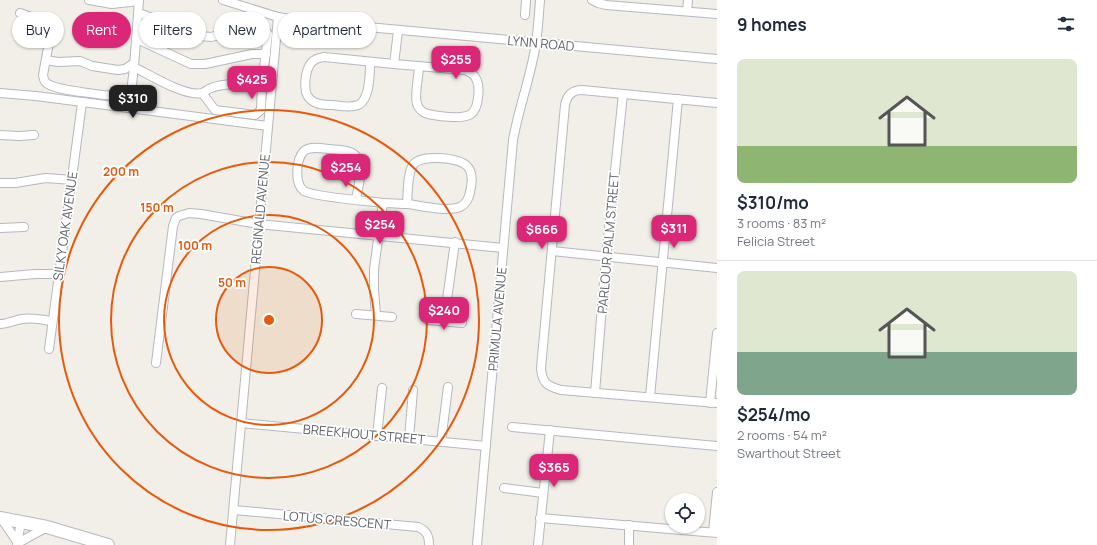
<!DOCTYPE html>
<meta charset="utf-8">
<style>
:root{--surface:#fff;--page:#f2f2f3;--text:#1f2937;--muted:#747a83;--line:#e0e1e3;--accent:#db2777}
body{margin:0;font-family:Manrope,sans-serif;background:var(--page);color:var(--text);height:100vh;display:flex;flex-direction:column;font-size:15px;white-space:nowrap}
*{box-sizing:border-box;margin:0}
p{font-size:13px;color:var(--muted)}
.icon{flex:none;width:22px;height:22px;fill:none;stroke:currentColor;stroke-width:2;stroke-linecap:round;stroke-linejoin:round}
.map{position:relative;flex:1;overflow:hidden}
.sheet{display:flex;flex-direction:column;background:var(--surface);width:380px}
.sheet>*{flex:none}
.guide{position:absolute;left:12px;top:12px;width:380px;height:36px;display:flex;gap:8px}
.controls{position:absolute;left:665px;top:493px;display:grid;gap:8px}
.controls a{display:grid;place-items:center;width:40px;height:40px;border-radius:50%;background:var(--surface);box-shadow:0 1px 3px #0004;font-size:20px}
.price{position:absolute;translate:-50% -34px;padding:0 9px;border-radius:8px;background:var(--accent);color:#fff;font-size:13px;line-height:26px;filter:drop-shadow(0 1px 2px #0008)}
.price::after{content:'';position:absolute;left:50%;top:24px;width:12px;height:9px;margin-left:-6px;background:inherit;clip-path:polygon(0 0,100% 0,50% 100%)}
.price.active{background:#222;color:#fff}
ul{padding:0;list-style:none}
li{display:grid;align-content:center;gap:8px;height:212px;padding:0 20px}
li+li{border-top:1px solid var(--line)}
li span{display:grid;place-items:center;height:124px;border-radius:8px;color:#555}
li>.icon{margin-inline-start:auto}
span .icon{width:72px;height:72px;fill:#fffc;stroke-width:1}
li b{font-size:17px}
h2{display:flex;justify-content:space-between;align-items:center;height:48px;padding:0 20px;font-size:17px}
.chip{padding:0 14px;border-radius:18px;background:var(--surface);box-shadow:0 1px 3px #0004;font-size:14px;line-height:36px}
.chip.active{background:var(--accent);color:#fff}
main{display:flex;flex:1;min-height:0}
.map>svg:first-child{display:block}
</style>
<main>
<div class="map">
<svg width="717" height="545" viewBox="0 0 717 545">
<rect width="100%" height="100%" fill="#f1efe8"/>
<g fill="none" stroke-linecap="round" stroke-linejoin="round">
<defs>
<g id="street">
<polyline points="89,0 112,4 139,1"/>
<path d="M139,0L134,67C150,75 185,97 202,93C205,92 208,89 211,88C227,82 245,84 262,85L261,110L255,115L215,110L202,93"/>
<polyline points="223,0 278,17 302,21 717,59"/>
<polyline points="592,0 598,3 606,5 717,14"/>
<polyline points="687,11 688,0"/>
<path d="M20,13L51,24L52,26L43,75C44,81 45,83 50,85C58,90 108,96 119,96C123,96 128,95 131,93L134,67"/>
<polyline points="139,13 200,36 211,37 255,26 263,27 268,34 262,85"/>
<polyline points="525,15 526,0"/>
<path d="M398,31L394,64L465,70C469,72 473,73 475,77C481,85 479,108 471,114C463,120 434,116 425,113C421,111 418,107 417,104C414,95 419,76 419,66"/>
<polyline points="137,39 191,64 205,64 252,54 266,54"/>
<polyline points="46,60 58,62 80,61 92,66 118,70 125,69 134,63"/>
<path d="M370,62C370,73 370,100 358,105C350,108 341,106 333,105C325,105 316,105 310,99C302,92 305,69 312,62C316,58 319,58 324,57L394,64"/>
<polyline points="0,93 36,96 268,126"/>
<path d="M717,103L582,90C572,90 567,95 565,105L541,368C542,383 547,386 561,390L717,403"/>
<polyline points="0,135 19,136 34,135"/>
<polyline points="0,183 15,183 46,178 72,180"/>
<path d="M356,199C358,189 365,163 355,155C348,149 336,150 328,149C321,148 310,146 304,151C296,159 294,184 304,191C314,197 368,201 383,203"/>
<polyline points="0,228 24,227"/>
<polyline points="552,251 717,268"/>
<polyline points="0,277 35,274 59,274"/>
<polyline points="356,314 392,317"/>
<path d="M376,315L374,290V269L383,203C391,203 400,204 408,204C422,206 446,212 460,207C466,204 469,198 470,192C472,184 474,173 467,166C459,157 420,154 413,165C407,174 408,194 407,204"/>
<polyline points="428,320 462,323"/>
<polyline points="444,321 455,242"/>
<path d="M0,324C8,324 15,320 22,319C32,317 43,320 52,321"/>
<polyline points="49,349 82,103"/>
<polyline points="156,363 173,226 176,218 179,216 189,213 201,214 258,224 503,248"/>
<polyline points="595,393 606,257 623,94"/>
<polyline points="650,397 678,99"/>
<polyline points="710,403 717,333"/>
<polyline points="241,423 486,446"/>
<polyline points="512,427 717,446"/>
<polyline points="377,436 382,388"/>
<polyline points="409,439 413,390"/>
<polyline points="441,442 448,387"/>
<polyline points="504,488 543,493"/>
<path d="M234,510L418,527C427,531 429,536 429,545"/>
<polyline points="1,518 18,543 47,527"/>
<polyline points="540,518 717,533"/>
<polyline points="713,532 717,492"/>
<polyline points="17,544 21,522"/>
<polyline points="230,545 278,17"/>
<path d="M477,545L513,140C519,107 531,76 536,43C538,29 539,14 540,0"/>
<polyline points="538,545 550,430"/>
<polyline points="629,545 629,525"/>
</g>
<polyline id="secondary" points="0,518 47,527 108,545"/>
</defs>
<use href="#street" stroke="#b5b8bc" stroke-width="10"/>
<use href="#secondary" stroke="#b6babf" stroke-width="14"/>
<use href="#street" stroke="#fff" stroke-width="8"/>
<use href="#secondary" stroke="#fff" stroke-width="12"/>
</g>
<circle cx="269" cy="320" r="53" fill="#e8590c" fill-opacity=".12"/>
<g fill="none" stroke="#e8590c" stroke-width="2">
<circle cx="269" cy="320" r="53"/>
<circle cx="269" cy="320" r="105"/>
<circle cx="269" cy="320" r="158"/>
<circle cx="269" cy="320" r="210"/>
</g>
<g text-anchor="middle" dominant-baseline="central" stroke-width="3.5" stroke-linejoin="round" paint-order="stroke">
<g font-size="13" fill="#5f6368" stroke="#fff">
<text transform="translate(541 43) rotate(5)">LYNN ROAD</text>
<text transform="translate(260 209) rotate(-85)">REGINALD AVENUE</text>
<text transform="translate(65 226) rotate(-82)">SILKY OAK AVENUE</text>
<text transform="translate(608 243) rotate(-85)">PARLOUR PALM STREET</text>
<text transform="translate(497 319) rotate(-85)">PRIMULA AVENUE</text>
<text transform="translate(364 434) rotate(5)">BREEKHOUT STREET</text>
<text transform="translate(337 520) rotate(5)">LOTUS CRESCENT</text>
</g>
</g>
<circle cx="269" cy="320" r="6" fill="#e8590c" stroke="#fff" stroke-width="2"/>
<g font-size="12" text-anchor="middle" font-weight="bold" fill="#e8590c" stroke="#fff" stroke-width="3.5" stroke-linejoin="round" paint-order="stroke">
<text x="121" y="176">200 m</text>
<text x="157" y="212">150 m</text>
<text x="195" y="250">100 m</text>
<text x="232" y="287">50 m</text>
</g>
</svg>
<div class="controls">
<a><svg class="icon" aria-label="locate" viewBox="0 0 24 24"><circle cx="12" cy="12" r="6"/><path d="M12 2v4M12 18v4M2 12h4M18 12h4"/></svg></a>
</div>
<b class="price" style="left:456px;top:80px">$255</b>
<b class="price" style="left:252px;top:100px">$425</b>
<b class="price active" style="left:133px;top:119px">$310</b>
<b class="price" style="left:346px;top:188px">$254</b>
<b class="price" style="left:380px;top:245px">$254</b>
<b class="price" style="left:674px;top:249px">$311</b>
<b class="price" style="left:542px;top:250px">$666</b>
<b class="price" style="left:444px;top:331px">$240</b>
<b class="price" style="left:554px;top:488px">$365</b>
<div class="guide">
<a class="chip">Buy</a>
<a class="chip active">Rent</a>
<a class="chip">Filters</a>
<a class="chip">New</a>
<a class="chip">Apartment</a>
</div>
</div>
<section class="sheet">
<h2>9 homes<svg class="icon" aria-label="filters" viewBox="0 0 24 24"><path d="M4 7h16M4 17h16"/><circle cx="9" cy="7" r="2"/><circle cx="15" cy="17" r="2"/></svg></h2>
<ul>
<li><span style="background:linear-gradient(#dfe7d0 70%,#8fb573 0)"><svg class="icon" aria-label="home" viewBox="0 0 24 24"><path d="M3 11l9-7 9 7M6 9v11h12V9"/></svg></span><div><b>$310/mo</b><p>3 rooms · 83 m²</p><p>Felicia Street</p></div></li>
<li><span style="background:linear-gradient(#dfe7d0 65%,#7fa58c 0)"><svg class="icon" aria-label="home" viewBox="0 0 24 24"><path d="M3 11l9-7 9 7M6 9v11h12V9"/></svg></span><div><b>$254/mo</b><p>2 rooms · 54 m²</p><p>Swarthout Street</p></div></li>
</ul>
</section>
</main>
